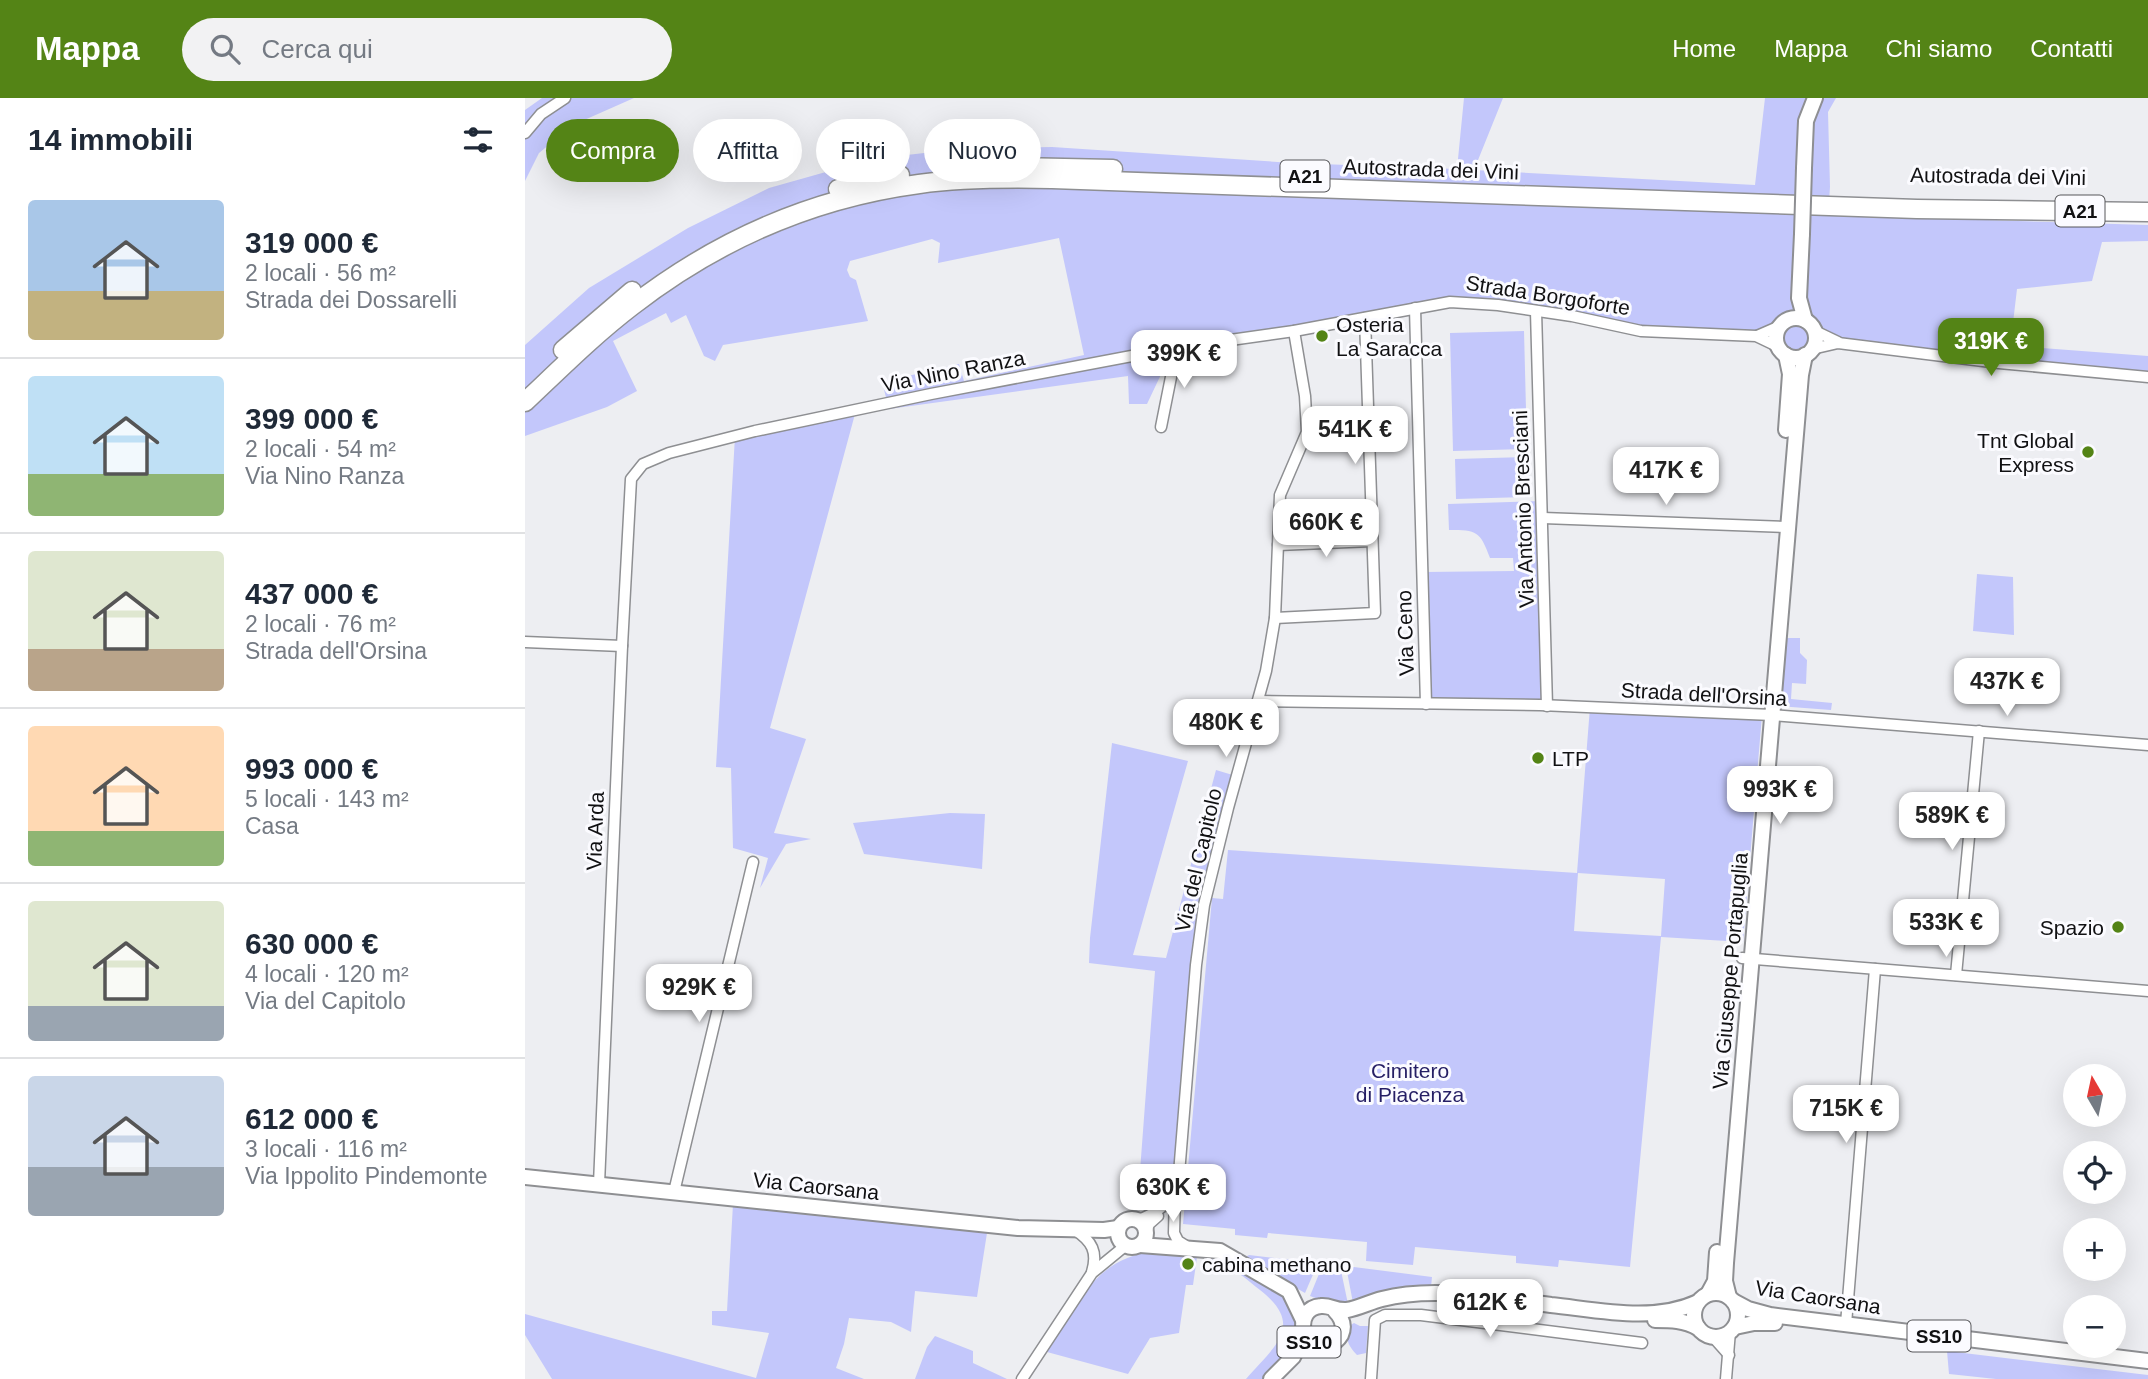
<!DOCTYPE html>
<html lang="it">
<meta charset="utf-8">
<style>
:root{--surface:#fff;--page:#f2f2f3;--text:#1f2937;--muted:#747a83;--line:#e0e1e3;--accent:#548416}
body{margin:0;font-family:Helvetica,sans-serif;background:var(--page);color:var(--text);height:100vh;display:flex;flex-direction:column;font-size:26px;white-space:nowrap}
*{box-sizing:border-box;margin:0}
p{font-size:23px;color:var(--muted)}
.icon{flex:none;width:38px;height:38px;fill:none;stroke:currentColor;stroke-width:2;stroke-linecap:round;stroke-linejoin:round}
.map{position:relative;flex:1;overflow:hidden}
.drawer{display:flex;flex-direction:column;background:var(--surface);width:525px}
.drawer>*{flex:none}
.top-card{position:absolute;left:21px;top:21px;width:665px;height:63px;display:flex;gap:14px}
.needle{width:46px;rotate:351deg}
.tools{position:absolute;left:1538px;top:966px;display:grid;gap:14px}
.tools a{display:grid;place-items:center;width:63px;height:63px;border-radius:50%;background:var(--surface);box-shadow:0 7px 28px #0002;font-size:35px}
.price{position:absolute;translate:-50% -60px;padding:0 16px;border-radius:14px;background:#fff;color:#222;font-size:23px;line-height:46px;filter:drop-shadow(0 2px 4px #0008)}
.price::after{content:'';position:absolute;left:50%;top:42px;width:21px;height:16px;margin-left:-10px;background:inherit;clip-path:polygon(0 0,100% 0,50% 100%)}
.price.selected{background:var(--accent);color:#fff}
ul{padding:0;list-style:none}
li{display:flex;align-items:center;gap:21px;height:175px;padding:0 28px}
li+li{border-top:2px solid var(--line)}
li span{display:grid;place-items:center;flex:none;width:196px;height:140px;border-radius:7px;color:#555}
li>.icon{margin-inline-start:auto}
span .icon{width:84px;height:84px;fill:#fffc;stroke-width:1}
li b{font-size:30px}
h2{display:flex;justify-content:space-between;align-items:center;height:84px;padding:0 28px;font-size:30px}
.pill{padding:0 24px;border-radius:32px;background:var(--surface);box-shadow:0 7px 28px #0002;font-size:24px;line-height:63px}
.pill.selected{background:var(--accent);color:#fff}
header{display:flex;align-items:center;gap:42px;box-sizing:border-box;height:98px;padding:0 35px;background:var(--accent);color:#fff}
header strong{font-size:33px}
nav{display:flex;gap:38px;margin-inline-start:auto;font-size:24px}
.search{width:490px;height:63px;background:var(--page);display:flex;align-items:center;gap:18px;box-sizing:border-box;padding:0 24px;border-radius:38px;color:var(--muted);font-size:26px}
main{display:flex;flex:1;min-height:0}
.map>svg:first-child{display:block}
</style>
<header>
<strong>Mappa</strong>
<div class="search"><svg class="icon" aria-label="search" viewBox="0 0 24 24"><circle cx="10" cy="10" r="6"/><path d="M15 15l6 6"/></svg>Cerca qui</div>
<nav><a>Home</a><a>Mappa</a><a>Chi siamo</a><a>Contatti</a></nav>
</header>
<main>
<section class="drawer">
<h2>14 immobili<svg class="icon" aria-label="filters" viewBox="0 0 24 24"><path d="M4 7h16M4 17h16"/><circle cx="9" cy="7" r="2"/><circle cx="15" cy="17" r="2"/></svg></h2>
<ul>
<li><span style="background:linear-gradient(#a9c7e8 65%,#c2b280 0)"><svg class="icon" aria-label="home" viewBox="0 0 24 24"><path d="M3 11l9-7 9 7M6 9v11h12V9"/></svg></span><div><b>319 000 €</b><p>2 locali · 56 m²</p><p>Strada dei Dossarelli</p></div></li>
<li><span style="background:linear-gradient(#bfe0f5 70%,#8fb573 0)"><svg class="icon" aria-label="home" viewBox="0 0 24 24"><path d="M3 11l9-7 9 7M6 9v11h12V9"/></svg></span><div><b>399 000 €</b><p>2 locali · 54 m²</p><p>Via Nino Ranza</p></div></li>
<li><span style="background:linear-gradient(#dfe7d0 70%,#b9a48a 0)"><svg class="icon" aria-label="home" viewBox="0 0 24 24"><path d="M3 11l9-7 9 7M6 9v11h12V9"/></svg></span><div><b>437 000 €</b><p>2 locali · 76 m²</p><p>Strada dell'Orsina</p></div></li>
<li><span style="background:linear-gradient(#ffd9b3 75%,#8fb573 0)"><svg class="icon" aria-label="home" viewBox="0 0 24 24"><path d="M3 11l9-7 9 7M6 9v11h12V9"/></svg></span><div><b>993 000 €</b><p>5 locali · 143 m²</p><p>Casa</p></div></li>
<li><span style="background:linear-gradient(#dfe7d0 75%,#9aa5b1 0)"><svg class="icon" aria-label="home" viewBox="0 0 24 24"><path d="M3 11l9-7 9 7M6 9v11h12V9"/></svg></span><div><b>630 000 €</b><p>4 locali · 120 m²</p><p>Via del Capitolo</p></div></li>
<li><span style="background:linear-gradient(#c9d6e8 65%,#9aa5b1 0)"><svg class="icon" aria-label="home" viewBox="0 0 24 24"><path d="M3 11l9-7 9 7M6 9v11h12V9"/></svg></span><div><b>612 000 €</b><p>3 locali · 116 m²</p><p>Via Ippolito Pindemonte</p></div></li>
</ul>
</section>
<div class="map">
<svg width="1623" height="1281" viewBox="0 0 1623 1281">
<rect width="100%" height="100%" fill="#edeef2"/>
<g fill="#c3c7fb" fill-rule="evenodd">
<polygon points="17,0 109,0 48,27 14,55 0,83 0,12"/>
<polygon points="939,0 978,0 949,72 1230,87 1240,0 1311,0 1303,14 1305,89 1303,117 1623,127 1623,143 1577,144 1567,183 1492,191 1483,267 1326,249 1300,250 1286,259 1270,262 1253,255 1244,245 1208,237 1117,234 1011,214 924,204 649,249 622,306 604,306 603,278 364,311 357,284 434,266 439,283 559,257 534,140 413,165 415,145 407,141 325,163 322,172 325,179 331,182 343,223 198,247 190,263 179,258 161,217 146,225 141,215 88,243 112,293 82,309 0,338 0,247 64,190 163,130 244,90 347,61 434,51 527,49 768,65 932,71"/>
<polygon points="999,233 1002,351 928,353 925,235"/>
<polygon points="1492,248 1623,258 1623,281 1489,268"/>
<polygon points="330,316 245,630 281,641 249,735 286,741 261,746 235,790 243,760 208,750 206,670 191,669 210,338"/>
<polygon points="1004,359 1005,399 931,401 930,361"/>
<path d="M1017,403L1022,607L901,606L899,474L989,473L988,460H965C955,433 952,432 924,432L923,406Z"/>
<polygon points="1452,476 1488,479 1489,537 1448,533"/>
<polygon points="1259,540 1275,540 1275,555 1282,562 1281,586 1267,585 1266,601 1307,605 1306,612 1253,608"/>
<path d="M1065,609L1237,617L1218,844L1136,839L1105,1169L1034,1162L1033,1169L991,1165V1158L890,1149L888,1167L841,1163L842,1144L743,1135L742,1140L710,1137V1131L658,1126L687,800L698,801L703,752L1052,775ZM1053,775L1140,781L1136,838L1049,833Z"/>
<polygon points="587,645 663,663 608,857 641,860 691,672 711,678 669,864 648,1076 615,1073 630,873 564,865 565,840"/>
<polygon points="425,715 460,716 457,771 339,756 328,725"/>
<polygon points="208,1106 462,1135 452,1199 390,1193 386,1234 366,1224 324,1220 319,1246 311,1270 339,1281 27,1281 0,1237 0,1216 231,1280 244,1235 187,1227 187,1213 202,1213"/>
<path d="M632,1154L672,1159L668,1187H661L654,1235L625,1240L603,1276L522,1254C550,1209 572,1156 632,1154Z"/>
<path d="M685,1157L694,1159C707,1166 755,1191 761,1199C785,1231 758,1259 737,1281H721C749,1248 781,1228 735,1192C717,1178 714,1172 692,1170L685,1161Z"/>
<polygon points="724,1157 793,1165 780,1195 719,1160"/>
<polygon points="798,1166 815,1168 823,1206 793,1201 785,1198"/>
<polygon points="821,1168 907,1179 906,1189 828,1205"/>
<path d="M829,1225L835,1228H843L841,1255L832,1257C822,1246 821,1242 824,1228Z"/>
<polygon points="410,1238 448,1253 448,1265 482,1281 390,1281 402,1249"/>
<polygon points="1422,1253 1623,1277 1623,1281 1471,1281 1424,1276"/>
</g>
<g fill="none" stroke-linecap="round" stroke-linejoin="round">
<defs>
<g id="minor">
<polyline points="0,35 16,16 40,0"/>
<polyline points="890,210 901,606"/>
<polyline points="1011,213 1022,608"/>
<polyline points="1290,233 1313,244"/>
<polyline points="1232,238 1255,228"/>
<polyline points="1287,251 1313,245 1474,265 1623,279"/>
<polyline points="636,329 652,249"/>
<polyline points="1018,420 1263,429"/>
<polyline points="753,447 847,443"/>
<polyline points="750,520 850,515 840,220"/>
<polyline points="0,544 97,548"/>
<polyline points="733,603 1015,607 1247,617 1623,647"/>
<polyline points="1217,860 1623,893"/>
<polyline points="1431,877 1454,633"/>
<polyline points="74,1086 97,548 106,381 118,366 144,355 230,333 406,296 649,250 769,233 925,204 973,207 1047,218 1116,233 1231,238 1254,249"/>
<polyline points="149,1094 228,764"/>
<polyline points="650,1096 649,1135 653,1143 661,1148"/>
<path d="M613,1122C630,1116 645,1106 653,1088L671,867L679,807L703,710L741,573L750,520L755,397L782,334L780,298L769,233"/>
<path d="M550,1132C567,1143 573,1154 567,1174"/>
<polyline points="621,1134 624,1126 633,1118"/>
<polyline points="1321,1226 1350,871"/>
<polyline points="1188,1239 1204,1257"/>
<polyline points="497,1281 567,1175 600,1148"/>
<polyline points="846,1281 850,1222 860,1217 896,1217 1117,1245"/>
<polyline points="1201,1281 1205,1233"/>
</g>
<g id="secondary">
<polyline points="1279,70 1281,23 1290,0"/>
<polyline points="1277,136 1274,200 1280,222"/>
<circle cx="1271" cy="240" r="20"/>
<polyline points="1261,257 1265,276 1261,332"/>
<polyline points="1183,1196 1190,1183 1192,1154"/>
<polyline points="1204,1199 1200,1183 1201,1165 1276,277 1280,257"/>
<polyline points="746,1281 768,1259 779,1237"/>
</g>
<g id="primary">
<polyline points="0,1079 493,1130 579,1132 593,1130"/>
<circle cx="607" cy="1135" r="14"/>
<polyline points="615,1147 695,1153 764,1193 778,1222"/>
<circle cx="1191" cy="1217" r="22"/>
<polyline points="1208,1203 1223,1211 1245,1217 1623,1263"/>
<path d="M810,1213C817,1220 820,1228 816,1237C813,1242 809,1245 804,1247C776,1257 767,1210 796,1208C806,1207 809,1213 822,1212C834,1210 845,1204 857,1201C884,1194 909,1194 936,1196C966,1200 996,1203 1026,1207C1073,1212 1128,1225 1173,1204"/>
<path d="M1130,1222C1145,1222 1160,1222 1173,1230"/>
<polyline points="1210,1229 1229,1225 1250,1225"/>
</g>
<g id="motorway">
<polyline points="490,69 588,71"/>
<polyline points="313,91 375,77"/>
<polyline points="38,252 107,193"/>
<path d="M0,304C35,271 69,237 107,208C191,143 288,100 394,86C438,80 482,80 527,81L1392,111L1623,114"/>
</g>
</defs>
<use href="#minor" stroke="#8e8f92" stroke-width="13"/>
<use href="#secondary" stroke="#8e8f92" stroke-width="18"/>
<use href="#primary" stroke="#8e8f92" stroke-width="18"/>
<use href="#motorway" stroke="#8e8f92" stroke-width="21"/>
<use href="#minor" stroke="#fff" stroke-width="10"/>
<use href="#secondary" stroke="#fff" stroke-width="14"/>
<use href="#primary" stroke="#fff" stroke-width="14"/>
<use href="#motorway" stroke="#fff" stroke-width="18"/>
<defs>
<polyline id="secondary-bridge" points="1277,136 1279,70"/>
</defs>
<use href="#secondary-bridge" stroke="#8e8f92" stroke-width="18" stroke-linecap="butt"/>
<use href="#secondary-bridge" stroke="#fff" stroke-width="14"/>
</g>
<g fill="#548416" stroke="#fbfbff" stroke-width="2.5">
<circle cx="797" cy="238" r="7"/>
<circle cx="1563" cy="354" r="7"/>
<circle cx="1013" cy="660" r="7"/>
<circle cx="1593" cy="829" r="7"/>
<circle cx="663" cy="1166" r="7"/>
</g>
<g text-anchor="middle" dominant-baseline="central" stroke-width="6" stroke-linejoin="round" paint-order="stroke">
<g fill="#fbfbff" stroke="#57575a" stroke-width="2">
<rect x="755.5" y="62.5" width="49" height="31" rx="5"/>
<rect x="1530.5" y="97.5" width="49" height="31" rx="5"/>
<rect x="1382.5" y="1222.5" width="63" height="31" rx="5"/>
<rect x="752.5" y="1228.5" width="63" height="31" rx="5"/>
</g>
<g font-size="19" font-weight="bold" fill="#111113">
<text x="780" y="78">A21</text>
<text x="1555" y="113">A21</text>
<text x="1414" y="1238">SS10</text>
<text x="784" y="1244">SS10</text>
</g>
<g font-size="21" fill="#111113" stroke="#fbfbff">
<text transform="translate(906 71) rotate(2)">Autostrada dei Vini</text>
<text transform="translate(1473 78) rotate(1)">Autostrada dei Vini</text>
<text transform="translate(1023 197) rotate(9)">Strada Borgoforte</text>
<text transform="translate(428 273) rotate(-11)">Via Nino Ranza</text>
<text transform="translate(998 411) rotate(-92)">Via Antonio Bresciani</text>
<text transform="translate(880 535) rotate(-92)">Via Ceno</text>
<text transform="translate(1179 596) rotate(3)">Strada dell'Orsina</text>
<text transform="translate(70 733) rotate(-88)">Via Arda</text>
<text transform="translate(673 762) rotate(-77)">Via del Capitolo</text>
<text transform="translate(1205 873) rotate(-85)">Via Giuseppe Portapuglia</text>
<text transform="translate(291 1088) rotate(6)">Via Caorsana</text>
<text transform="translate(1293 1199) rotate(9)">Via Caorsana</text>
</g>
<g font-size="21" fill="#111113" stroke="#fbfbff" text-anchor="start">
<text x="811" y="226">Osteria<tspan x="811" dy="24">La Saracca</tspan></text>
<text x="1549" y="342" text-anchor="end">Tnt Global<tspan x="1549" dy="24">Express</tspan></text>
<text x="1027" y="660">LTP</text>
<text x="1579" y="829" text-anchor="end">Spazio</text>
<text x="677" y="1166">cabina methano</text>
</g>
<g font-size="21" fill="#261f65" stroke="#fbfbff">
<text x="885" y="972">Cimitero<tspan x="885" dy="24">di Piacenza</tspan></text>
</g>
</g>
</svg>
<div class="tools">
<a><svg class="needle" viewBox="-14 -14 28 28"><path d="M0-13l5 13h-10z" fill="#e53935"/><path d="M0 13l5-13h-10z" fill="#747a83"/></svg></a>
<a><svg class="icon" aria-label="locate" viewBox="0 0 24 24"><circle cx="12" cy="12" r="6"/><path d="M12 2v4M12 18v4M2 12h4M18 12h4"/></svg></a>
<a>+</a>
<a>−</a>
</div>
<b class="price selected" style="left:1466px;top:280px">319K €</b>
<b class="price" style="left:659px;top:292px">399K €</b>
<b class="price" style="left:830px;top:368px">541K €</b>
<b class="price" style="left:1141px;top:409px">417K €</b>
<b class="price" style="left:801px;top:461px">660K €</b>
<b class="price" style="left:1482px;top:620px">437K €</b>
<b class="price" style="left:701px;top:661px">480K €</b>
<b class="price" style="left:1255px;top:728px">993K €</b>
<b class="price" style="left:1427px;top:754px">589K €</b>
<b class="price" style="left:1421px;top:861px">533K €</b>
<b class="price" style="left:174px;top:926px">929K €</b>
<b class="price" style="left:1321px;top:1047px">715K €</b>
<b class="price" style="left:648px;top:1126px">630K €</b>
<b class="price" style="left:965px;top:1241px">612K €</b>
<div class="top-card">
<a class="pill selected">Compra</a>
<a class="pill">Affitta</a>
<a class="pill">Filtri</a>
<a class="pill">Nuovo</a>
</div>
</div>
</main>
